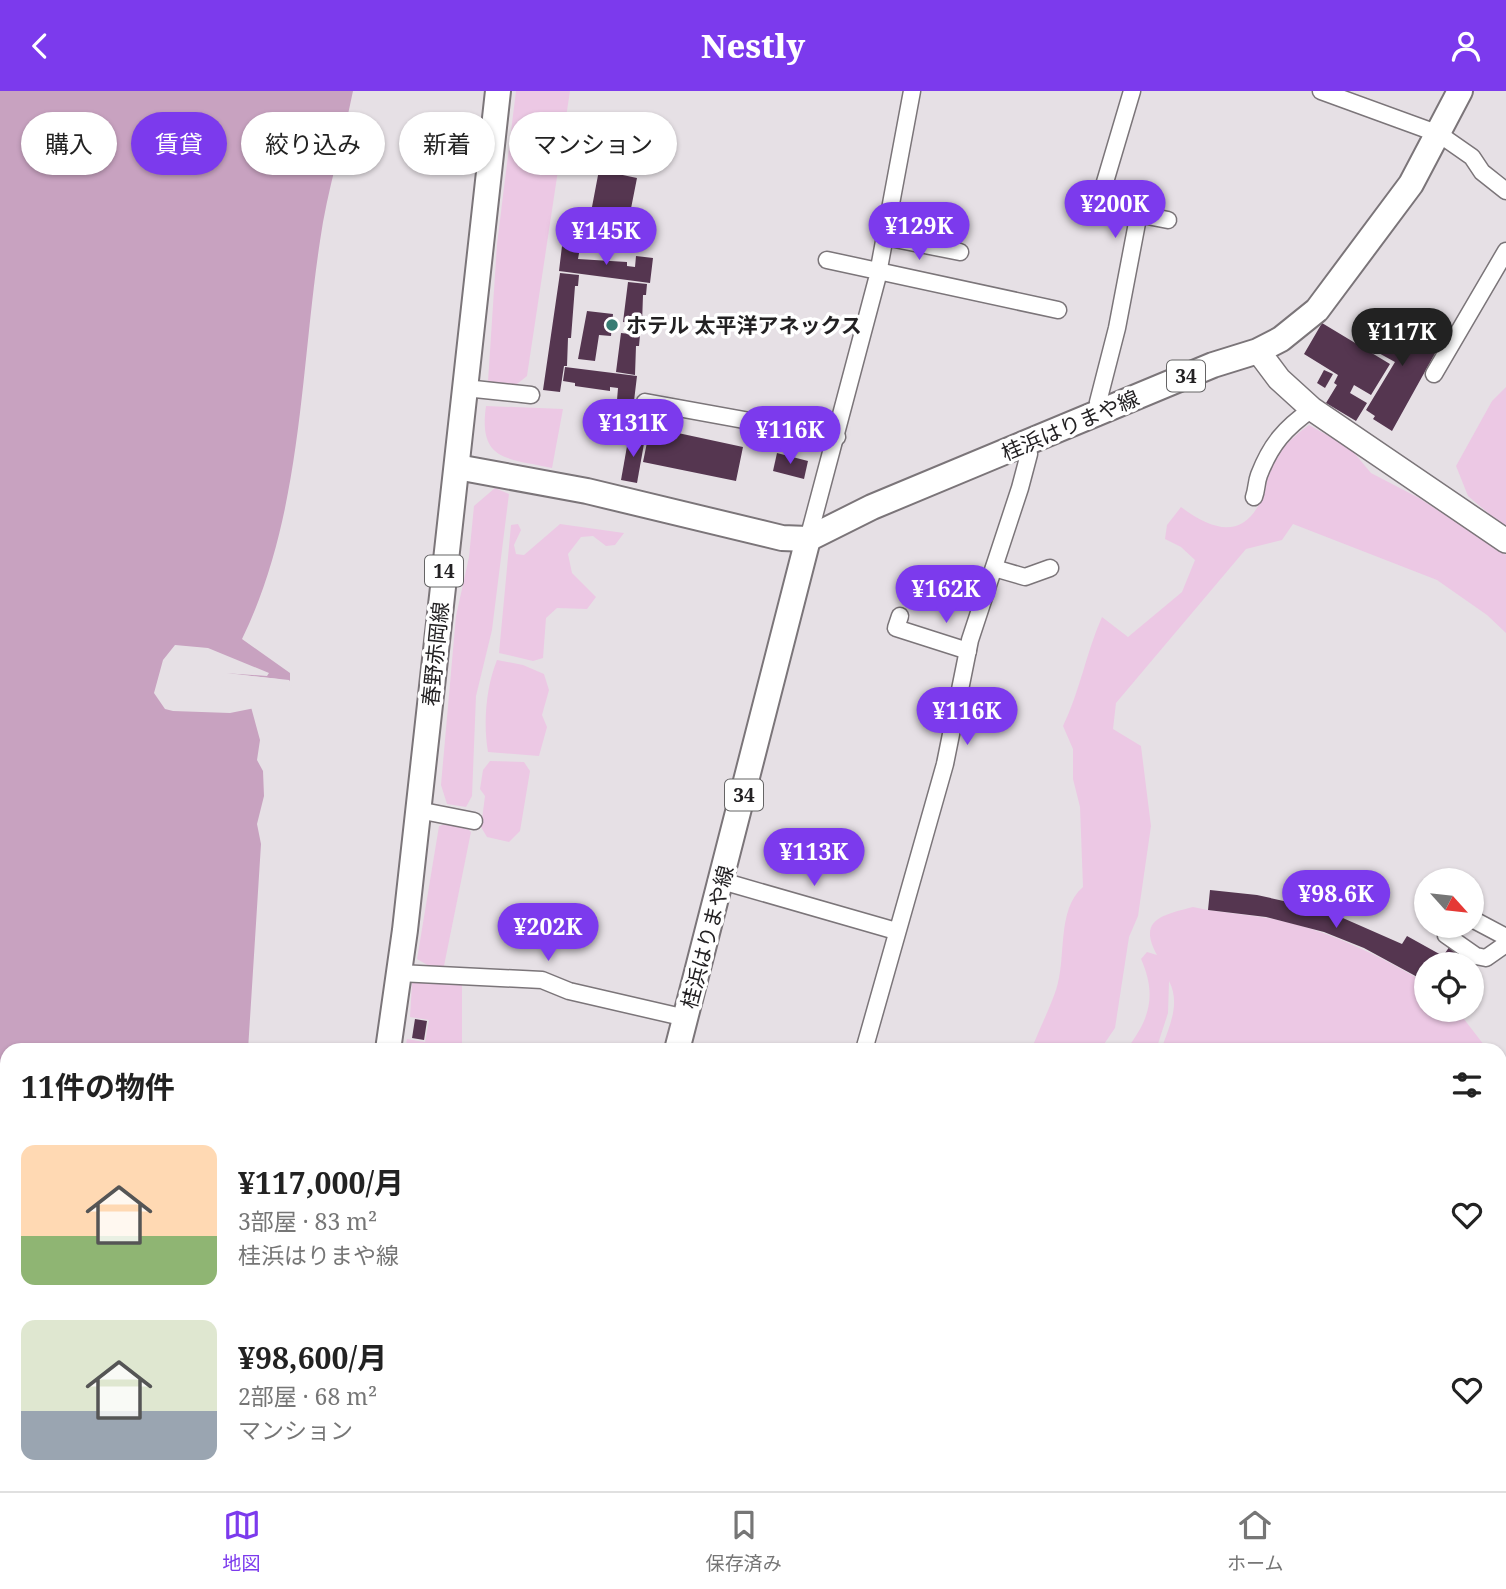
<!DOCTYPE html>
<html lang="ja">
<meta charset="utf-8">
<style>
:root{--surface:#fff;--page:#f2f2f2;--text:#222;--muted:#767676;--line:#e0e0e0;--accent:#7c3aed}
body{margin:0;font-family:"Noto Serif","Noto Sans JP",serif;background:var(--page);color:var(--text);height:100vh;display:flex;flex-direction:column;font-size:26px;white-space:nowrap}
*{box-sizing:border-box;margin:0}
p{font-size:23px;color:var(--muted)}
.icon{flex:none;width:38px;height:38px;fill:none;stroke:currentColor;stroke-width:2;stroke-linecap:round;stroke-linejoin:round}
.map{position:relative;flex:1;overflow:hidden}
.drawer{position:absolute;left:0px;top:952px;width:1507px;height:448px;display:flex;flex-direction:column;background:var(--surface);border-radius:21px 21px 0 0;box-shadow:0 2px 5px #0004}
.drawer>*{flex:none}
.guide{position:absolute;left:21px;top:21px;width:700px;height:63px;display:flex;gap:14px}
.needle{width:46px;rotate:117deg}
.fabs{position:absolute;left:1414px;top:777px;display:grid;gap:14px}
.fabs a{display:grid;place-items:center;width:70px;height:70px;border-radius:50%;background:var(--surface);box-shadow:0 2px 5px #0004;font-size:35px}
.price{position:absolute;translate:-50% -60px;padding:0 16px;border-radius:24px;background:var(--accent);color:#fff;font-size:23px;line-height:46px;filter:drop-shadow(0 2px 4px #0008)}
.price::after{content:'';position:absolute;left:50%;top:42px;width:21px;height:16px;margin-left:-10px;background:inherit;clip-path:polygon(0 0,100% 0,50% 100%)}
.price.selected{background:#222;color:#fff}
ul{padding:0;list-style:none}
li{display:flex;align-items:center;gap:21px;height:175px;padding:0 21px}
li span{display:grid;place-items:center;flex:none;width:196px;height:140px;border-radius:14px;color:#555}
li>.icon{margin-inline-start:auto}
span .icon{width:84px;height:84px;fill:#fffc;stroke-width:1}
li b{font-size:30px}
h2{display:flex;justify-content:space-between;align-items:center;height:84px;padding:0 21px;font-size:30px}
.pill{padding:0 24px;border-radius:32px;background:var(--surface);box-shadow:0 2px 5px #0004;font-size:24px;line-height:63px}
.pill.selected{background:var(--accent);color:#fff}
header{display:flex;justify-content:space-between;align-items:center;height:91px;padding:0 21px;background:var(--accent);color:#fff;font-size:32px;font-weight:800}
.tabs{display:flex;justify-content:space-around;align-items:center;height:98px;border-top:2px solid var(--line);background:var(--surface);font-size:19px;color:var(--muted)}
.tabs a{display:grid;justify-items:center;gap:4px}
.tabs .selected{color:var(--accent)}
.map>svg:first-child{display:block}
</style>
<header><svg class="icon" aria-label="back" viewBox="0 0 24 24"><path d="M15 5l-7 7 7 7"/></svg>Nestly<svg class="icon" aria-label="person" viewBox="0 0 24 24"><circle cx="12" cy="8" r="4"/><path d="M4 21q1-7 8-7t8 7"/></svg></header>
<div class="map">
<svg width="1506" height="1400" viewBox="0 0 1506 1400">
<rect width="100%" height="100%" fill="#e6e0e5"/>
<g fill="#ecc8e4">
<polygon points="516,0 570,0 527,285 512,297 488,290 497,153"/>
<polygon points="1506,296 1506,437 1468,405 1456,375 1492,310"/>
<path d="M486,315L563,318L552,377C508,367 478,371 486,315Z"/>
<path d="M1309,334L1350,357L1371,382L1419,407L1506,464V542L1487,524L1437,489L1293,433L1282,449L1246,458L1116,612L1113,638L1141,655L1151,735L1138,825L1129,846L1115,937L1100,959H1031C1039,939 1049,919 1056,899C1067,867 1056,819 1083,796L1080,716L1073,688V658L1063,635C1080,600 1086,562 1102,526L1128,546L1182,501L1195,469L1181,456L1165,448L1167,434L1181,416C1216,442 1247,449 1265,400C1267,395 1266,389 1268,384C1274,363 1292,346 1309,334Z"/>
<polygon points="495,397 509,403 492,539 476,605 472,705 466,716 447,713 441,694 456,525 469,466 474,415"/>
<polygon points="518,433 521,439 514,454 516,463 524,464 560,433 624,442 615,454 606,455 593,445 581,446 568,463 572,482 596,506 587,518 557,517 546,527 543,567 533,570 499,562 511,434"/>
<path d="M497,569L523,574L544,583L549,599L542,624L547,636L539,665L488,661C483,633 486,596 497,569Z"/>
<polygon points="490,670 524,671 530,680 520,740 509,751 487,746 481,736 485,705 480,698 483,679"/>
<polygon points="459,729 471,741 444,875 431,876 417,868 439,735"/>
<path d="M1193,816C1219,822 1246,823 1273,828C1328,839 1378,864 1426,892V919H1457L1484,954L1480,959H1161C1169,936 1181,913 1169,890L1168,922L1156,959H1126C1150,928 1157,904 1141,868L1147,861L1157,864C1137,828 1163,824 1193,816Z"/>
<polygon points="462,890 462,959 405,959 407,948 425,951 429,929 410,926 412,892"/>
<polygon points="1506,1004 1506,1266 1500,1267 1500,1015"/>
<polygon points="334,1393 406,1393 403,1400 333,1400"/>
<polygon points="813,1393 921,1393 925,1400 815,1400"/>
<polygon points="993,1393 1120,1393 1123,1400 990,1400"/>
<polygon points="1226,1393 1472,1393 1473,1400 1230,1400"/>
</g>
<path fill="#c8a2c0" d="M0,0H353C343,50 327,100 320,150C300,283 302,425 242,548L290,582V593L278,588L184,577L182,595L251,616L260,649L257,669L263,680L264,705L257,733L261,753L248,959H7V1393H183L181,1400H0Z"/>
<polygon fill="#e6e0e5" points="175,554 208,557 269,582 267,585 223,582 289,589 293,594 289,597 278,592 186,581 186,592 246,600 255,617 230,622 173,620 165,618 154,602 163,569"/>
<g fill="#553650">
<polygon points="599,79 637,87 624,153 571,142 573,134 588,137"/>
<polygon points="562,155 580,157 578,168 627,171 627,175 635,176 636,165 653,167 650,192 559,180"/>
<polygon points="560,182 579,184 578,195 575,195 571,247 568,247 567,275 564,275 560,301 543,299"/>
<polygon points="628,191 647,193 646,204 643,204 642,233 623,231"/>
<polygon points="587,220 613,223 611,245 599,244 595,270 578,268"/>
<polygon points="1399,221 1443,248 1392,340 1373,328 1375,325 1366,319 1395,271 1375,260"/>
<polygon points="1322,232 1390,273 1371,304 1354,294 1350,302 1367,312 1356,330 1326,312 1337,294 1334,292 1338,284 1304,263"/>
<polygon points="621,242 640,244 639,255 636,255 635,284 616,281"/>
<polygon points="565,276 637,285 634,310 617,309 618,297 610,296 610,300 575,295 575,292 563,290"/>
<polygon points="1324,279 1333,283 1325,297 1317,292"/>
<polygon points="654,317 682,323 678,342 743,356 736,390 643,371"/>
<polygon points="629,344 645,347 637,392 621,389"/>
<polygon points="777,362 808,370 804,388 773,380"/>
<polygon points="1210,799 1257,804 1311,816 1311,813 1402,853 1407,845 1443,865 1452,852 1463,860 1455,873 1426,873 1426,889 1421,888 1364,857 1324,841 1266,826 1208,819"/>
<polygon points="415,928 427,930 424,949 412,947"/>
</g>
<g fill="none" stroke-linecap="round" stroke-linejoin="round">
<defs>
<g id="street">
<polyline points="1321,0 1439,43 1472,66 1482,81 1506,100"/>
<polyline points="1136,127 1137,123 1168,129"/>
<polyline points="885,146 960,161"/>
<polyline points="827,169 1058,219"/>
<polyline points="1434,283 1506,160"/>
<polyline points="465,297 531,304"/>
<polyline points="645,311 837,346"/>
<polyline points="1102,320 1098,311 1117,237 1137,132 1136,127 1097,118 1132,0"/>
<path d="M1254,406C1257,398 1256,392 1259,384C1271,353 1285,337 1312,318"/>
<polyline points="808,448 877,188 912,0"/>
<polyline points="994,477 1025,486 1050,477"/>
<polyline points="900,525 896,537 968,560"/>
<polyline points="418,719 474,730"/>
<polyline points="722,790 896,840"/>
<polyline points="1472,828 1506,846"/>
<polyline points="1448,835 1446,844 1476,865 1486,867 1506,853"/>
<polyline points="399,882 542,889 569,900 686,927"/>
<polyline points="864,959 945,673 970,549 1020,397 1029,363 1026,352"/>
<polyline points="894,1393 898,1400"/>
<polyline points="1106,1393 1115,1400"/>
<polyline points="1222,1393 1227,1400"/>
<polyline points="686,1400 692,1393"/>
<polyline points="993,1400 999,1393"/>
<polyline points="1166,1400 1184,1393"/>
</g>
<polyline id="secondary" points="1258,260 1279,288 1312,318 1506,450"/>
<g id="primary">
<polyline points="457,376 587,400 782,447 808,448 872,416 1213,274 1258,260 1281,248 1317,219 1411,93 1460,0"/>
<polyline points="388,959 405,839 498,0"/>
<polyline points="677,959 808,448"/>
<polyline points="318,1400 319,1393"/>
<polyline points="543,1400 545,1393"/>
</g>
</defs>
<use href="#street" stroke="#7b7579" stroke-width="19"/>
<use href="#secondary" stroke="#7b7579" stroke-width="26"/>
<use href="#primary" stroke="#7b7579" stroke-width="28"/>
<use href="#street" stroke="#fff" stroke-width="16"/>
<use href="#secondary" stroke="#fff" stroke-width="23"/>
<use href="#primary" stroke="#fff" stroke-width="24"/>
</g>
<circle fill="#377c73" stroke="#fff" stroke-width="2.5" cx="612" cy="234" r="7"/>
<g text-anchor="middle" dominant-baseline="central" stroke-width="7" stroke-linejoin="round" paint-order="stroke">
<g fill="#fff" stroke="#656465" stroke-width="2">
<rect x="1167" y="269.5" width="38" height="31" rx="5"/>
<rect x="425" y="464.5" width="38" height="31" rx="5"/>
<rect x="725" y="688.5" width="38" height="31" rx="5"/>
</g>
<g font-size="19" font-weight="bold" fill="#232123">
<text x="1186" y="285">34</text>
<text x="444" y="480">14</text>
<text x="744" y="704">34</text>
</g>
<g font-size="21" font-weight="bold" fill="#232123" stroke="#fff" text-anchor="start">
<text x="626" y="234">ホテル 太平洋アネックス</text>
</g>
<g font-size="21" fill="#232123" stroke="#fff">
<text transform="translate(1070 334) rotate(-23)">桂浜はりまや線</text>
<text transform="translate(435 563) rotate(-84)">春野赤岡線</text>
<text transform="translate(707 846) rotate(-75)">桂浜はりまや線</text>
</g>
</g>
</svg>
<div class="fabs">
<a><svg class="needle" viewBox="-14 -14 28 28"><path d="M0-13l5 13h-10z" fill="#e53935"/><path d="M0 13l5-13h-10z" fill="#767676"/></svg></a>
<a><svg class="icon" aria-label="locate" viewBox="0 0 24 24"><circle cx="12" cy="12" r="6"/><path d="M12 2v4M12 18v4M2 12h4M18 12h4"/></svg></a>
</div>
<b class="price" style="left:1115px;top:149px">¥200K</b>
<b class="price" style="left:919px;top:171px">¥129K</b>
<b class="price" style="left:606px;top:176px">¥145K</b>
<b class="price selected" style="left:1402px;top:277px">¥117K</b>
<b class="price" style="left:633px;top:368px">¥131K</b>
<b class="price" style="left:790px;top:375px">¥116K</b>
<b class="price" style="left:946px;top:534px">¥162K</b>
<b class="price" style="left:967px;top:656px">¥116K</b>
<b class="price" style="left:814px;top:797px">¥113K</b>
<b class="price" style="left:1336px;top:839px">¥98.6K</b>
<b class="price" style="left:548px;top:872px">¥202K</b>
<div class="guide">
<a class="pill">購入</a>
<a class="pill selected">賃貸</a>
<a class="pill">絞り込み</a>
<a class="pill">新着</a>
<a class="pill">マンション</a>
</div>
<section class="drawer">
<h2>11件の物件<svg class="icon" aria-label="filters" viewBox="0 0 24 24"><path d="M4 7h16M4 17h16"/><circle cx="9" cy="7" r="2"/><circle cx="15" cy="17" r="2"/></svg></h2>
<ul>
<li><span style="background:linear-gradient(#ffd9b3 65%,#8fb573 0)"><svg class="icon" aria-label="home" viewBox="0 0 24 24"><path d="M3 11l9-7 9 7M6 9v11h12V9"/></svg></span><div><b>¥117,000/月</b><p>3部屋 · 83 m²</p><p>桂浜はりまや線</p></div><svg class="icon" aria-label="heart" viewBox="0 0 24 24"><path d="M12 20l-8-8c-3-5 5-10 8-4 3-6 11-1 8 4z"/></svg></li>
<li><span style="background:linear-gradient(#dfe7d0 65%,#9aa5b1 0)"><svg class="icon" aria-label="home" viewBox="0 0 24 24"><path d="M3 11l9-7 9 7M6 9v11h12V9"/></svg></span><div><b>¥98,600/月</b><p>2部屋 · 68 m²</p><p>マンション</p></div><svg class="icon" aria-label="heart" viewBox="0 0 24 24"><path d="M12 20l-8-8c-3-5 5-10 8-4 3-6 11-1 8 4z"/></svg></li>
</ul>
</section>
</div>
<nav class="tabs">
<a class="selected"><svg class="icon" aria-label="map" viewBox="0 0 24 24"><path d="M3 6l6-2 6 2 6-2v14l-6 2-6-2-6 2zM9 4v14M15 6v14"/></svg>地図</a>
<a><svg class="icon" aria-label="saved" viewBox="0 0 24 24"><path d="M7 4h10v16l-5-4-5 4z"/></svg>保存済み</a>
<a><svg class="icon" aria-label="home" viewBox="0 0 24 24"><path d="M3 11l9-7 9 7M6 9v11h12V9"/></svg>ホーム</a>
</nav>
